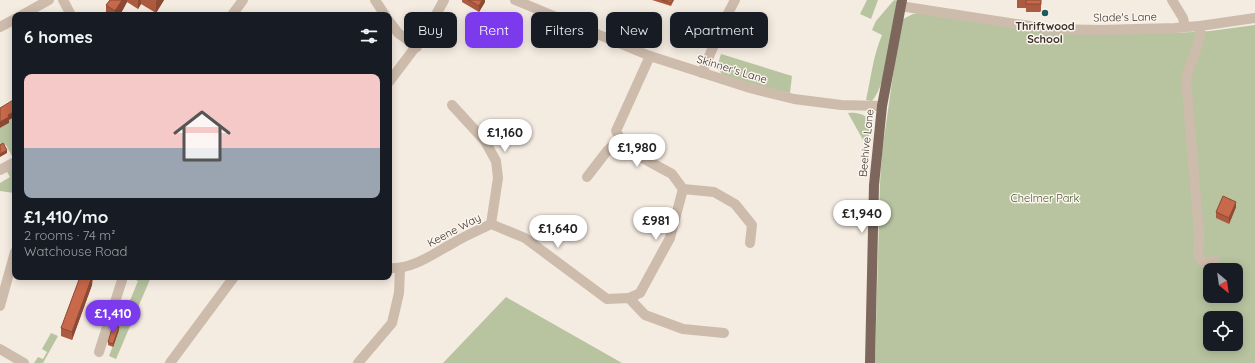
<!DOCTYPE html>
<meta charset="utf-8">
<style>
:root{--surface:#171b24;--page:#20242c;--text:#f1f3f6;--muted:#9ea1a6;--accent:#7c3aed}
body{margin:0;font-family:Quicksand,sans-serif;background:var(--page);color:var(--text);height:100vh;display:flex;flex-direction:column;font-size:15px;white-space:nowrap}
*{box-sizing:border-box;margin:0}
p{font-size:13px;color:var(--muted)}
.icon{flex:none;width:22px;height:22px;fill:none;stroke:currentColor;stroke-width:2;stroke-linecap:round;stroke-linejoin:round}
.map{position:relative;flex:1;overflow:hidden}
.panel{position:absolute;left:12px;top:12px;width:380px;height:268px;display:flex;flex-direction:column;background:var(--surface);border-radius:8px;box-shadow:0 2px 10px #0003}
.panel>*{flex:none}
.banner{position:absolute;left:404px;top:12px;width:380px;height:36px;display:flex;gap:8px}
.needle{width:26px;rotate:151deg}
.tools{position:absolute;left:1203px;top:263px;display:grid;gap:8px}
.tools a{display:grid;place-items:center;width:40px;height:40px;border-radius:8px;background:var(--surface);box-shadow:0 2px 10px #0003;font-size:20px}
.price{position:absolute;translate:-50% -34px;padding:0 9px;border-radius:14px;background:#fff;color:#222;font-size:13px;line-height:26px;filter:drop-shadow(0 1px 2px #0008)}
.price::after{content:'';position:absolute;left:50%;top:24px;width:12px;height:9px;margin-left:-6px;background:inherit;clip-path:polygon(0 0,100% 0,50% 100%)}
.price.on{background:var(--accent);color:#fff}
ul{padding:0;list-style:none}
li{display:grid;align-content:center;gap:8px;height:212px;padding:0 12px}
li span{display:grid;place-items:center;height:124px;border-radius:8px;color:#555}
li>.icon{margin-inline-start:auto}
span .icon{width:72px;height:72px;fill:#fffc;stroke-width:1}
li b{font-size:17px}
h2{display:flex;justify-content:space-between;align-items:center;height:48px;padding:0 12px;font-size:17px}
.chip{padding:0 14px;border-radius:8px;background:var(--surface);box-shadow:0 2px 10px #0003;font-size:14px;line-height:36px}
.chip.on{background:var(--accent);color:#fff}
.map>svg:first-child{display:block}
</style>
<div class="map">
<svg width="1255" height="363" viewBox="0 0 1255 363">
<rect width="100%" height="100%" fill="#f4ebe1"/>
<g fill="#b8c4a0" fill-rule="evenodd">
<polygon points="867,0 878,0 871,19 860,14"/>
<path d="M894,0L898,1C893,26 888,83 872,101L866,100C871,78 873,56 882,35L872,30L876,21Z"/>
<path d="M919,13L1048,33H1174L1210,31L1255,25V363H875L880,184L882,152L895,61L903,19L913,14ZM1210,270H1236V296H1210ZM1210,318H1236V344H1210Z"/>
<polygon points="721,54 792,76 790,93 772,89 723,76 717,67"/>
<path d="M848,113C856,112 864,114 869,119V140H863Z"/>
<polygon points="15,116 15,157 13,158 6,145 0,148 0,128 9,123 8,121"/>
<polygon points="15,165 15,193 0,191 0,183 10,177 6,170"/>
<polygon points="129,277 151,277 116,359 109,356 119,330 107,326 114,303 121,306 123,301 129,303 138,281"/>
<polygon points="506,297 622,363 443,363"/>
<polygon points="51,333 58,336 43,363 34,363 38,357 43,359 47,352 42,349"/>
</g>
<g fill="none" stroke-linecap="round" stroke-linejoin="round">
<g stroke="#cdbbac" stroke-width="10">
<polyline points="63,0 71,15"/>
<polyline points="375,0 385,15"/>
<polyline points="515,0 650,56 750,88 794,99 841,105 882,106"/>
<polyline points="1172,0 1183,18 1185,27"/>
<polyline points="900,6 1049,29 1100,30 1175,28 1200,26 1255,18"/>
<polyline points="22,15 49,0"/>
<polyline points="232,15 243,0"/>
<polyline points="389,21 398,33 417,47"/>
<polyline points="1200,26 1200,38 1186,78 1199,233 1198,255 1204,263 1215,261"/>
<polyline points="0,27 15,19"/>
<polyline points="650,56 616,131 626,149 672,174 683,189 714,192 735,204 752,225 750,243"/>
<polyline points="702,73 725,19 735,0"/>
<polyline points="389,82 426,33 444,0"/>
<polyline points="452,105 485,141 496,161 498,178 491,224"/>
<polyline points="0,170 15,162"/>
<polyline points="587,177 607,151 620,139"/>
<path d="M389,268C413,270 434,253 455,242C467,235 479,230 491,224L525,238L607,299L629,298L645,315L683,329L724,333"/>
<polyline points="629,298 640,293 670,238 683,189"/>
<polyline points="0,306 15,252"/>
<polyline points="0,349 24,363"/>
<polyline points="99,352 123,277"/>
<polyline points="170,363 234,277"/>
<polyline points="358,363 392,323 399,293 400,269"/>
</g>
<polyline stroke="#7d675c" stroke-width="10" points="870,363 874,185 882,106 902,0"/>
</g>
<g fill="#ac5a40">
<polygon points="110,0 164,0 156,13 141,4 138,9 127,2 120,15 106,15 106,5"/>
<polygon points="462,0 485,0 485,2 479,12 462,2"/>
<polygon points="652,0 674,0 671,6"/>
<polygon points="1017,0 1041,0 1041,12 1026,12 1026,8 1017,8"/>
<polygon points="1236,207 1229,224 1216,218 1216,212"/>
<polygon points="92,278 92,285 72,340 61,336 61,328"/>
<polygon points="119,330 113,347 108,345 108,342"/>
</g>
<g fill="#8c4a34">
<polygon points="122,0 127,0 127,2 120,15 115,15 115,11"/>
<polygon points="138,0 141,0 141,4 138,9"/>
<polygon points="157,0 164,0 156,13 156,2"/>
<polygon points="482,0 485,0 485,2 479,12 479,6"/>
<polygon points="15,111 15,117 9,120 9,123 0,128 0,122 8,115"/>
<polygon points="7,150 7,153 0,157 0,154"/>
<polygon points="1236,202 1236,207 1229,224 1229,218"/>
<polygon points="90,277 93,277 92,285 72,340 72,332"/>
<polygon points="119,327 119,330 113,347 113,344"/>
</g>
<g fill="#c8694b" stroke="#8c4a34">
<polygon points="110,0 122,0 115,11 106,5"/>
<polygon points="468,0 482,0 479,6"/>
<polygon points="662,0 673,0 671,3"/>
<rect x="1026" y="0" width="15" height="4"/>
<polygon points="15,99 15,111 8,115 9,117 0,122 0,108"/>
<polygon points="3,143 7,150 0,154 0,145"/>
<polygon points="1223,196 1236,202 1229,218 1216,212"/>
<polygon points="80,277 92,277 72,332 61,328"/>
<polygon points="113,325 119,327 113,344 108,342"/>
</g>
<circle fill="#1f5a5e" stroke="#fbf5ee" stroke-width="1.5" cx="1045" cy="13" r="4"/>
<g text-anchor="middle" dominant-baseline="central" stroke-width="3" stroke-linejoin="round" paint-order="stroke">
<g font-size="11" fill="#3b302b" stroke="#fbf5ee">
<text transform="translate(1125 17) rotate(-1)">Slade's Lane</text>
<text transform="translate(732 69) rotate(17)">Skinner's Lane</text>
<text transform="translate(866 143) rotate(-84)">Beehive Lane</text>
<text transform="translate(454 230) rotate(-28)">Keene Way</text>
</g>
<g font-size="11" font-weight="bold" fill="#3b302b" stroke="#fbf5ee">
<text x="1045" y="26">Thriftwood<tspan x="1045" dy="13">School</tspan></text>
</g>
<g font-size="11" fill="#4a5a2e" stroke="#fbf5ee">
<text x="1045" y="198">Chelmer Park</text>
</g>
</g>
</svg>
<div class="tools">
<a><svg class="needle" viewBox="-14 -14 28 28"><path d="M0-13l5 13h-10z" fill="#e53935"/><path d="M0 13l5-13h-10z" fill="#9ea1a6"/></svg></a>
<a><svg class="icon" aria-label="locate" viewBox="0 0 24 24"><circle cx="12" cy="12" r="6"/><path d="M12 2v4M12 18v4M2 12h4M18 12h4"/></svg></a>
</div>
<b class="price" style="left:505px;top:153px">£1,160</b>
<b class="price" style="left:637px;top:168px">£1,980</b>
<b class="price" style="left:862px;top:234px">£1,940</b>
<b class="price" style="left:656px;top:241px">£981</b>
<b class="price" style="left:558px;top:249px">£1,640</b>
<b class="price on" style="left:113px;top:334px">£1,410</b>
<div class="banner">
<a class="chip">Buy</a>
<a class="chip on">Rent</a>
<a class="chip">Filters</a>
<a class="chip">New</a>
<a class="chip">Apartment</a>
</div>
<section class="panel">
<h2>6 homes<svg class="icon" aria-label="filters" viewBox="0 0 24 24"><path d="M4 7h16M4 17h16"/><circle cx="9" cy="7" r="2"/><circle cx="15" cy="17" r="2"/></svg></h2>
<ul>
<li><span style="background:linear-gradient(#f6c9c9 60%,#9aa5b1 0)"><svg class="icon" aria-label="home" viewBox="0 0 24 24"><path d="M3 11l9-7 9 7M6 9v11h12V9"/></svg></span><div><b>£1,410/mo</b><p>2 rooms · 74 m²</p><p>Watchouse Road</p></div></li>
</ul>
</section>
</div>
